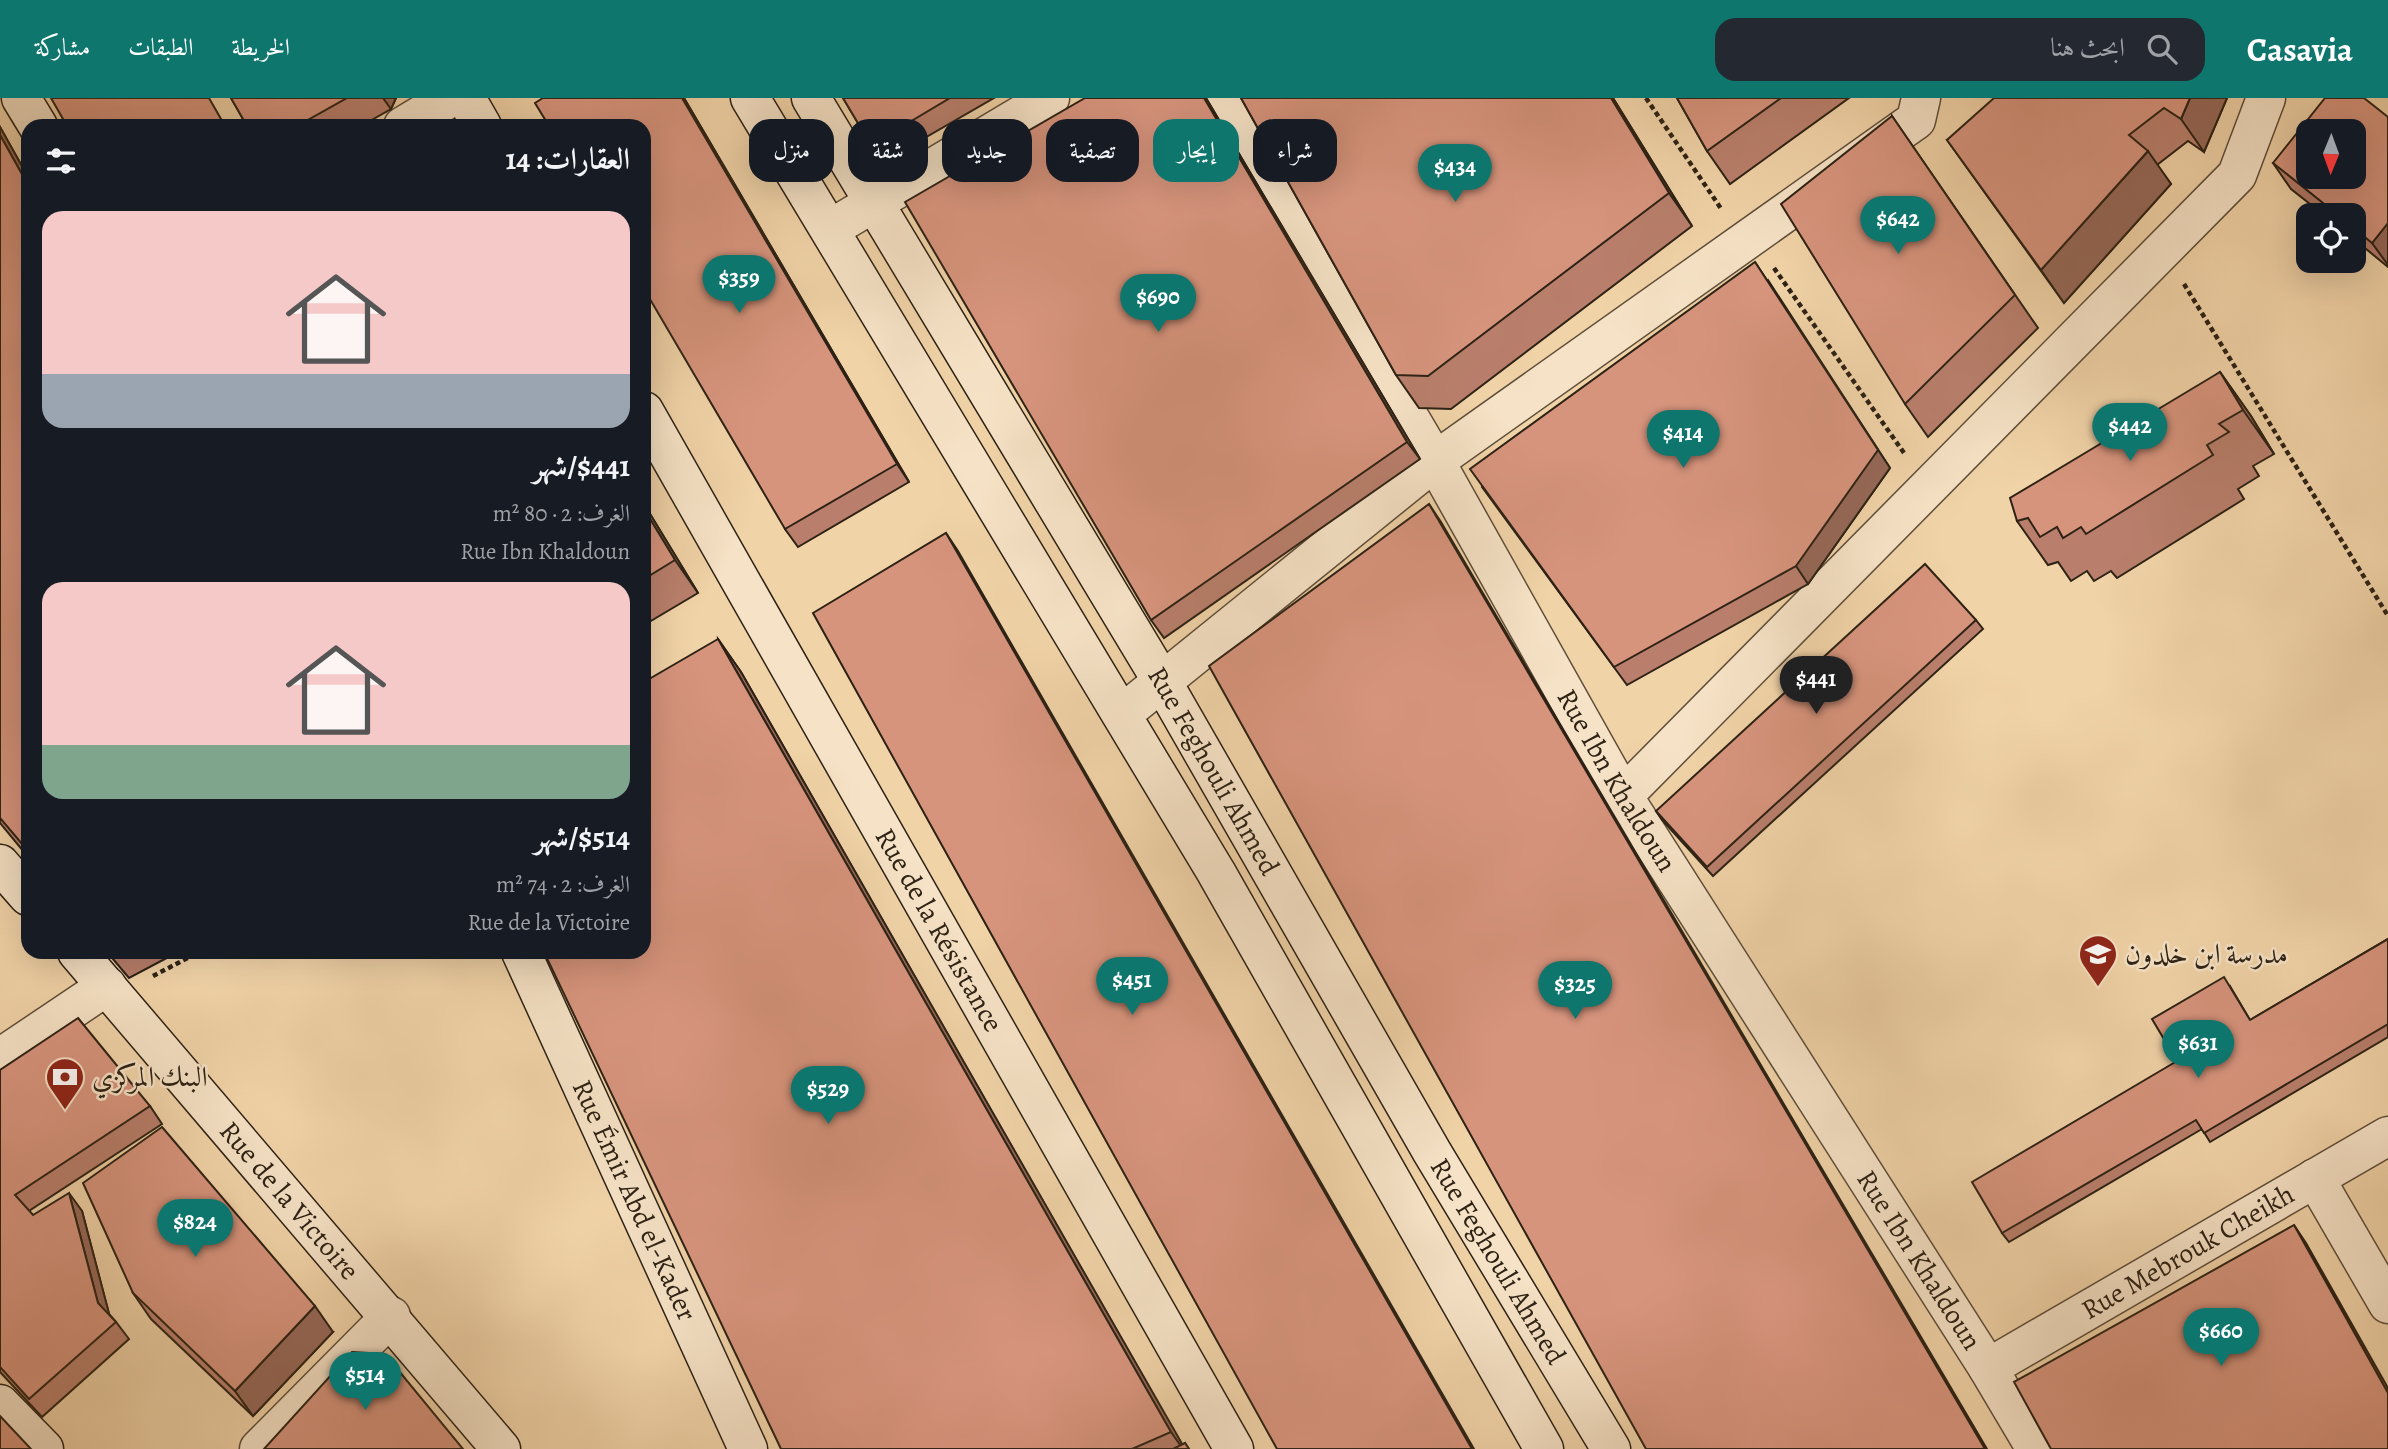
<!DOCTYPE html>
<html lang="ar">
<meta charset="utf-8">
<style>
:root{--surface:#171b24;--page:#242831;--text:#f1f3f6;--muted:#9ea1a6;--accent:#0f766e}
body{margin:0;font-family:Alegreya,Amiri,serif;background:var(--page);color:var(--text);direction:rtl;height:100vh;display:flex;flex-direction:column;font-size:26px;white-space:nowrap}
*{box-sizing:border-box;margin:0}
p{font-size:23px;color:var(--muted)}
.icon{flex:none;width:38px;height:38px;fill:none;stroke:currentColor;stroke-width:2;stroke-linecap:round;stroke-linejoin:round}
.map{position:relative;flex:1;overflow:hidden;direction:ltr}
.details{position:absolute;left:21px;top:21px;width:630px;height:840px;display:flex;flex-direction:column;background:var(--surface);border-radius:21px;box-shadow:0 7px 28px #0002;direction:rtl}
.details>*{flex:none}
.top-card{position:absolute;left:672px;top:21px;width:665px;height:63px;direction:rtl;display:flex;gap:14px}
.needle{width:46px;rotate:181deg}
.tools{position:absolute;left:2296px;top:21px;display:grid;gap:14px}
.tools a{display:grid;place-items:center;width:70px;height:70px;border-radius:14px;background:var(--surface);box-shadow:0 7px 28px #0002;font-size:35px}
.price{position:absolute;translate:-50% -60px;padding:0 16px;border-radius:24px;background:var(--accent);color:#fff;font-size:23px;line-height:46px;filter:drop-shadow(0 2px 4px #0008)}
.price::after{content:'';position:absolute;left:50%;top:42px;width:21px;height:16px;margin-left:-10px;background:inherit;clip-path:polygon(0 0,100% 0,50% 100%)}
.price.selected{background:#222;color:#fff}
ul{padding:0;list-style:none}
li{display:grid;align-content:center;gap:14px;height:371px;padding:0 21px}
li span{display:grid;place-items:center;height:217px;border-radius:21px;color:#555}
li>.icon{margin-inline-start:auto}
span .icon{width:126px;height:126px;fill:#fffc;stroke-width:1}
li b{font-size:30px}
h2{display:flex;justify-content:space-between;align-items:center;height:84px;padding:0 21px;font-size:30px}
.pill{padding:0 24px;border-radius:21px;background:var(--surface);box-shadow:0 7px 28px #0002;font-size:24px;line-height:63px}
.pill.selected{background:var(--accent);color:#fff}
header{display:flex;align-items:center;gap:42px;box-sizing:border-box;height:98px;padding:0 35px;background:var(--accent);color:#fff}
header strong{font-size:33px}
nav{display:flex;gap:38px;margin-inline-start:auto;font-size:24px}
.search{width:490px;height:63px;background:var(--page);display:flex;align-items:center;gap:18px;box-sizing:border-box;padding:0 24px;border-radius:21px;color:var(--muted);font-size:26px}
.map>svg:first-child{display:block}
</style>
<header>
<strong>Casavia</strong>
<div class="search"><svg class="icon" aria-label="search" viewBox="0 0 24 24"><circle cx="10" cy="10" r="6"/><path d="M15 15l6 6"/></svg>ابحث هنا</div>
<nav><a>الخريطة</a><a>الطبقات</a><a>مشاركة</a></nav>
</header>
<div class="map">
<svg width="2388" height="1351" viewBox="0 0 2388 1351">
<rect width="100%" height="100%" fill="#f1d3a8"/>
<filter id="stains"><feTurbulence type="fractalNoise" baseFrequency=".00286" numOctaves="4"/><feColorMatrix values="0 0 0 0 .2 0 0 0 0 .09 0 0 0 0 .02 0 0 0 .5 -.17"/></filter>
<radialGradient id="worn" r=".72"><stop offset=".6" stop-color="#630" stop-opacity="0"/><stop offset="1" stop-color="#630" stop-opacity=".3"/></radialGradient>
<g fill="none" stroke-linecap="round" stroke-linejoin="round">
<defs>
<g id="street">
<path id="s1" d="M1221,0L1435,363L1623,698L1988,1270L2036,1351"/>
<polyline points="403,28 450,0"/>
<polyline points="830,131 1050,0"/>
<polyline points="1122,616 1435,363 1916,22 1921,0"/>
<polyline points="1623,698 2237,77 2266,0"/>
<polyline points="0,960 107,888"/>
<polyline points="2315,1080 2388,1206"/>
<path id="s2" d="M1988,1270L2388,1038"/>
<polyline points="259,1351 391,1218"/>
</g>
<g id="secondary">
<polyline points="21,0 38,28"/>
<polyline points="466,0 482,28"/>
<polyline points="750,0 1216,774 1544,1351"/>
<path id="s3" d="M811,0L1163,585L1432,1054L1611,1351"/>
<path id="s4" d="M644,313L1234,1351"/>
<polyline points="0,766 28,798"/>
<path id="s5" d="M77,854L501,1351"/>
<path id="s6" d="M521,854L748,1351"/>
<polyline points="0,1306 44,1351"/>
</g>
</defs>
<use href="#street" stroke="#5e4e3a" stroke-width="41"/>
<use href="#secondary" stroke="#2d2215" stroke-width="41"/>
<g stroke="#2d2215" stroke-width="4.5" stroke-dasharray="5 3.5" stroke-linecap="butt">
<polyline points="1646,0 1722,112"/>
<polyline points="1774,170 1904,355"/>
<polyline points="2184,186 2388,518"/>
<polyline points="153,878 199,854"/>
</g>
<use href="#street" stroke="#f6e2c6" stroke-width="38"/>
<use href="#secondary" stroke="#f6e2c6" stroke-width="38"/>
</g>
<g fill="#b97f6c" stroke="#2d2215" stroke-width="2">
<polygon points="231,0 396,0 391,11 361,28 247,28"/>
<polygon points="684,0 909,384 798,449 785,431"/>
<polygon points="843,0 994,0 883,64 871,47"/>
<polygon points="1206,0 1420,361 1164,540 1151,522"/>
<polygon points="1241,0 1613,0 1692,128 1451,311 1419,310 1396,277"/>
<polygon points="1677,0 1849,0 1730,86 1707,53"/>
<polygon points="2227,0 2204,54 2188,43 2157,67 2171,86 2064,205 1947,42"/>
<polygon points="1892,18 2038,230 1928,339 1905,306"/>
<polygon points="2388,19 2388,169 2354,141 2354,117 2324,117 2291,91 2273,65"/>
<polygon points="0,29 28,79 28,759 0,725"/>
<polygon points="1768,182 1890,370 1808,486 1627,587 1482,389"/>
<polygon points="2220,274 2251,318 2274,356 2253,368 2259,378 2238,391 2244,401 2117,480 2111,473 2094,483 2087,473 2071,483 2058,464 2048,467 2017,423"/>
<polygon points="644,406 698,495 644,527"/>
<polygon points="1976,522 1983,531 1713,778 1662,722 1656,713"/>
<polygon points="718,541 741,574 1182,1347 1185,1345 1189,1351 781,1351"/>
<polygon points="2388,841 2388,939 2210,1044 2202,1031 2009,1144 2002,1135 2177,963 2230,888 2250,922"/>
<polygon points="107,854 178,854 129,880"/>
<polygon points="0,972 150,1008 162,1026 29,1113 33,1117 82,1113 109,1216 116,1224 129,1241 42,1319 0,1274"/>
<polygon points="133,1195 333,1234 253,1318 151,1221"/>
</g>
<g fill="#966858" stroke="#2d2215" stroke-width="2">
<polygon points="383,0 396,0 391,11"/>
<polygon points="682,0 684,0 909,384 897,366"/>
<polygon points="1204,0 1206,0 1420,361 1407,344"/>
<polygon points="1611,0 1613,0 1692,128 1669,95"/>
<polygon points="2190,0 2227,0 2204,54 2181,21"/>
<polygon points="0,29 28,79 28,87 0,37"/>
<polygon points="2148,53 2171,86 2064,205 2041,172"/>
<polygon points="2388,125 2388,167 2372,145"/>
<polygon points="1755,164 1890,370 1808,486 1796,468"/>
<polygon points="2220,274 2251,318 2274,356 2243,312"/>
<polygon points="644,406 698,495 675,462 644,411"/>
<polygon points="1429,406 1441,424 1987,1351 1985,1351"/>
<polygon points="946,435 958,453 1474,1351 1472,1351"/>
<polygon points="718,541 741,574 1185,1351 1183,1351 1171,1334"/>
<polygon points="69,1095 82,1113 111,1223 98,1205"/>
<polygon points="2294,1127 2306,1145 2388,1290 2388,1295"/>
<polygon points="315,1208 333,1234 253,1318 235,1293"/>
</g>
<g fill="#d7947d" stroke="#2d2215" stroke-width="2" fill-rule="evenodd">
<polygon points="51,0 209,0 225,28 67,28"/>
<polygon points="231,0 347,0 297,28 247,28"/>
<polygon points="543,0 682,0 897,366 785,431 644,191 644,28 549,28 535,5"/>
<polygon points="843,0 950,0 871,47"/>
<polygon points="1085,0 1204,0 1407,344 1151,522 905,104"/>
<polygon points="1241,0 1611,0 1669,95 1428,278 1396,277"/>
<polygon points="1677,0 1781,0 1707,53"/>
<polygon points="1994,0 2190,0 2181,21 2164,10 2129,37 2148,53 2041,172 1947,42"/>
<path d="M2325,0H2364L2388,19V125L2372,145L2354,130V117H2338L2273,65ZM2308,33H2354V79H2308Z"/>
<polygon points="1892,18 2015,197 1905,306 1781,106"/>
<polygon points="0,37 28,87 28,753 0,720"/>
<polygon points="1755,164 1878,352 1796,468 1614,569 1470,371"/>
<polygon points="2220,274 2243,312 2219,326 2229,334 2207,347 2213,357 2086,436 2081,429 2063,440 2057,429 2040,439 2028,420 2017,423 2010,400"/>
<polygon points="1429,406 1985,1351 1646,1351 1209,568"/>
<polygon points="644,411 675,462 644,481"/>
<polygon points="946,435 1472,1351 1277,1351 813,515"/>
<polygon points="1925,466 1976,522 1707,769 1656,713"/>
<polygon points="718,541 1171,1334 1132,1351 781,1351 544,854 644,854 644,584"/>
<polygon points="2388,841 2388,926 2204,1035 2196,1022 2002,1135 1972,1084 2177,963 2152,921 2224,879 2250,922"/>
<polygon points="78,920 150,1008 15,1097 33,1117 69,1095 98,1205 116,1224 29,1301 0,1269 0,972"/>
<polygon points="162,1029 315,1208 235,1293 133,1195 83,1085"/>
<polygon points="2294,1127 2388,1295 2388,1351 2051,1351 2014,1284"/>
<polygon points="352,1254 385,1256 463,1351 264,1351"/>
<polygon points="0,1318 31,1351 0,1351"/>
<polygon points="1185,1345 1189,1351 1173,1351"/>
</g>
<defs>
<symbol id="school-pin" viewBox="-11 -11 22 30"><path d="M0 17L-7.5 6A9.5 9.5 0 1 1 7.5 6Z" fill="#8f2418" stroke="#f6e2c6"/><path d="M0-5L7-2L0 1L-7-2ZM-4 1L0 2.5L4 1V4Q0 6-4 4Z" fill="#fff"/></symbol>
<symbol id="bank-pin" viewBox="-11 -11 22 30"><path d="M0 17L-7.5 6A9.5 9.5 0 1 1 7.5 6Z" fill="#8f2418" stroke="#f6e2c6"/><path d="M-6-4H6V4H-6ZM0-2.3a2.3 2.3 0 1 0 0 4.6a2.3 2.3 0 1 0 0-4.6Z" fill="#fff"/></symbol>
</defs>
<g fill-rule="evenodd">
<use href="#school-pin" x="2076" y="834" width="44" height="60"/>
<use href="#bank-pin" x="43" y="957" width="44" height="60"/>
</g>
<g text-anchor="middle" dominant-baseline="central" stroke-width="5" stroke-linejoin="round" paint-order="stroke">
<g font-size="28" fill="#2d2215" stroke="#f6e2c6">
<text stroke="none"><textPath href="#s3" startOffset="784">Rue Feghouli Ahmed</textPath></text>
<text stroke="none"><textPath href="#s1" startOffset="789">Rue Ibn Khaldoun</textPath></text>
<text stroke="none"><textPath href="#s4" startOffset="597">Rue de la Résistance</textPath></text>
<text stroke="none"><textPath href="#s5" startOffset="327">Rue de la Victoire</textPath></text>
<text stroke="none"><textPath href="#s6" startOffset="273">Rue Émir Abd el-Kader</textPath></text>
<text stroke="none"><textPath href="#s2" startOffset="231">Rue Mebrouk Cheikh</textPath></text>
<text stroke="none"><textPath href="#s1" startOffset="1356">Rue Ibn Khaldoun</textPath></text>
<text stroke="none"><textPath href="#s3" startOffset="1351">Rue Feghouli Ahmed</textPath></text>
</g>
<g font-size="28" fill="#2d2215" stroke="#f6e2c6" text-anchor="start">
<text x="2125" y="856">مدرسة ابن خلدون</text>
<text x="92" y="979">البنك المركزي</text>
</g>
</g>
<rect width="100%" height="100%" filter="url(#stains)"/>
<rect width="100%" height="100%" fill="url(#worn)"/>
</svg>
<div class="tools">
<a><svg class="needle" viewBox="-14 -14 28 28"><path d="M0-13l5 13h-10z" fill="#e53935"/><path d="M0 13l5-13h-10z" fill="#9ea1a6"/></svg></a>
<a><svg class="icon" aria-label="locate" viewBox="0 0 24 24"><circle cx="12" cy="12" r="6"/><path d="M12 2v4M12 18v4M2 12h4M18 12h4"/></svg></a>
</div>
<b class="price" style="left:1455px;top:106px">$434</b>
<b class="price" style="left:1898px;top:158px">$642</b>
<b class="price" style="left:739px;top:217px">$359</b>
<b class="price" style="left:1158px;top:236px">$690</b>
<b class="price" style="left:2130px;top:365px">$442</b>
<b class="price" style="left:1683px;top:372px">$414</b>
<b class="price selected" style="left:1816px;top:618px">$441</b>
<b class="price" style="left:1132px;top:919px">$451</b>
<b class="price" style="left:1575px;top:923px">$325</b>
<b class="price" style="left:2198px;top:982px">$631</b>
<b class="price" style="left:828px;top:1028px">$529</b>
<b class="price" style="left:195px;top:1161px">$824</b>
<b class="price" style="left:2221px;top:1270px">$660</b>
<b class="price" style="left:365px;top:1314px">$514</b>
<div class="top-card">
<a class="pill">شراء</a>
<a class="pill selected">إيجار</a>
<a class="pill">تصفية</a>
<a class="pill">جديد</a>
<a class="pill">شقة</a>
<a class="pill">منزل</a>
</div>
<section class="details">
<h2>العقارات: 14<svg class="icon" aria-label="filters" viewBox="0 0 24 24"><path d="M4 7h16M4 17h16"/><circle cx="9" cy="7" r="2"/><circle cx="15" cy="17" r="2"/></svg></h2>
<ul>
<li><span style="background:linear-gradient(#f6c9c9 75%,#9aa5b1 0)"><svg class="icon" aria-label="home" viewBox="0 0 24 24"><path d="M3 11l9-7 9 7M6 9v11h12V9"/></svg></span><div><b>$441/شهر</b><p>الغرف: 2 · 80 m²</p><p>Rue Ibn Khaldoun</p></div></li>
<li><span style="background:linear-gradient(#f6c9c9 75%,#7fa58c 0)"><svg class="icon" aria-label="home" viewBox="0 0 24 24"><path d="M3 11l9-7 9 7M6 9v11h12V9"/></svg></span><div><b>$514/شهر</b><p>الغرف: 2 · 74 m²</p><p>Rue de la Victoire</p></div></li>
</ul>
</section>
</div>
